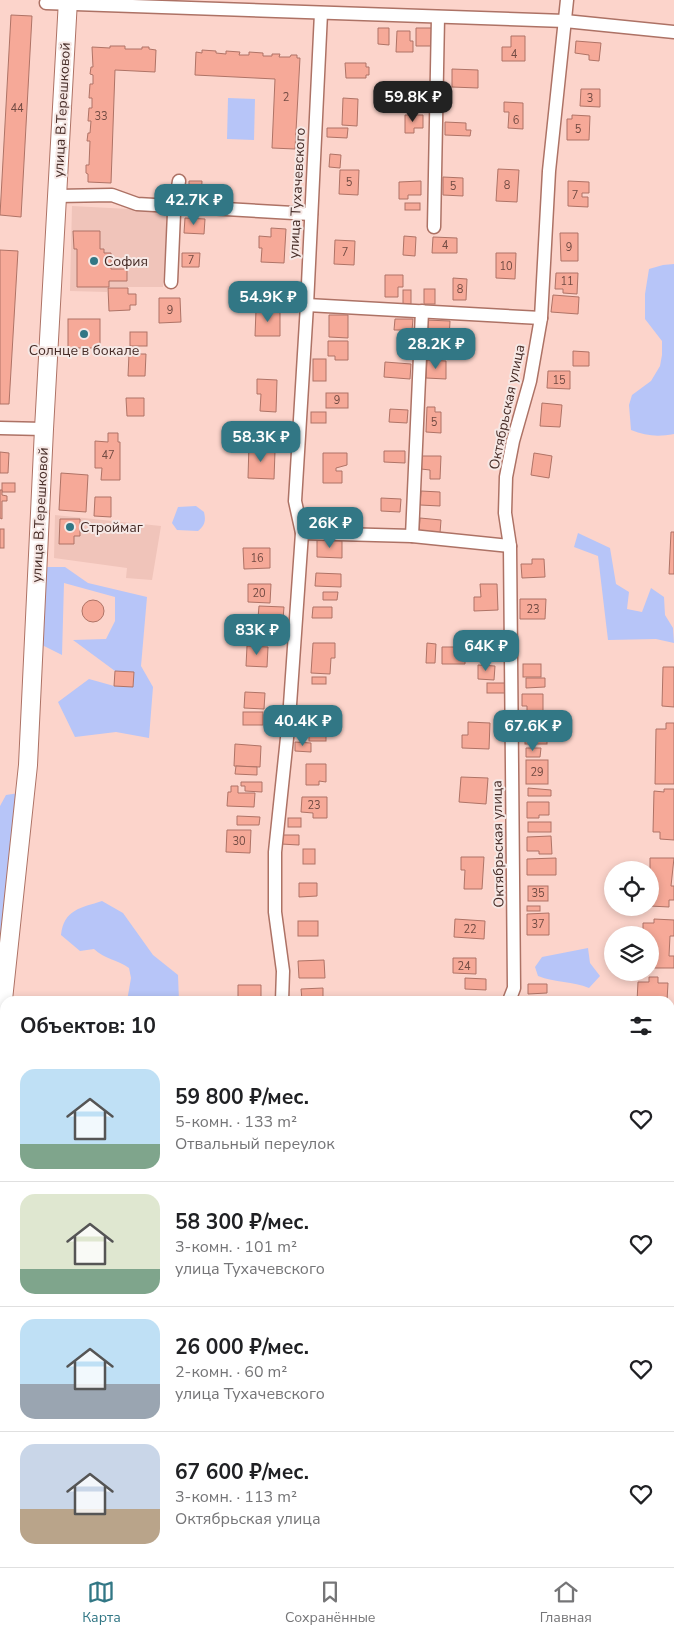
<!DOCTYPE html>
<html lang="ru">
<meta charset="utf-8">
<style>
:root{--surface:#fff;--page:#f6f6f6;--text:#202124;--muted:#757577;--line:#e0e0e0;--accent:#327785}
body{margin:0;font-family:"Nunito Sans",sans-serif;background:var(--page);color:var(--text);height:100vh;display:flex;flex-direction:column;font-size:19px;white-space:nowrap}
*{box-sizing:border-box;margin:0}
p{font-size:16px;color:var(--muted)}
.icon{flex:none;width:28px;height:28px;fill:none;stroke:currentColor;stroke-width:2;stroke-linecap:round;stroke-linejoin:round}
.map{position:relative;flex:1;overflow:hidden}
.sheet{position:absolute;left:0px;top:996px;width:675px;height:571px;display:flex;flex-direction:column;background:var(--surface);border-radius:15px 15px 0 0;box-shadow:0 2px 8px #0003}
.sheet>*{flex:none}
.buttons{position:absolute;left:604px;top:861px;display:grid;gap:10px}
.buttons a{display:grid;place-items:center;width:55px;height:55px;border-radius:50%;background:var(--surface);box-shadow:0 2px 8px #0003;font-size:25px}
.price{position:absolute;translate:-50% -42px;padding:0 11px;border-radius:10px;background:var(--accent);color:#fff;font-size:16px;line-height:32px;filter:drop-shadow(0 1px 2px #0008)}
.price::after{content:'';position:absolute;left:50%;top:30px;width:15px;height:11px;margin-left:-8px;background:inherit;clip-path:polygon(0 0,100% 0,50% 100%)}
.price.current{background:#222;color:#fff}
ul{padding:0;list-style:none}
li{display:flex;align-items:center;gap:15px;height:125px;padding:0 20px}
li+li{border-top:1px solid var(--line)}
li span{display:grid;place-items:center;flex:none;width:140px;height:100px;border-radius:15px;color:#555}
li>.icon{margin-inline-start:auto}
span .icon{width:60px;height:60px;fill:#fffc;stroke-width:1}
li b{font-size:21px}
h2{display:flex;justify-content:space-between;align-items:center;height:60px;padding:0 20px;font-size:21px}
.menu{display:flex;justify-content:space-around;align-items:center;height:70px;border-top:1px solid var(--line);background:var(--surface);font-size:14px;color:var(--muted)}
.menu a{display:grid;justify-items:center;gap:2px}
.menu .current{color:var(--accent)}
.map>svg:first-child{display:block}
</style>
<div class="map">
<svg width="674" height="1567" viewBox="0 0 674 1567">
<rect width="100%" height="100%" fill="#fcd4cb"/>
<g fill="#f0c4ba">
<polygon points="72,206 167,211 163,287 111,287 107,288 107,292 70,291"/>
<polygon points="55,515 161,526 152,580 126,578 127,568 54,558"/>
</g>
<g fill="#b7c5f8">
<polygon points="228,98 255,99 254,140 227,139"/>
<path d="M674,264V434C658,437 646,436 631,430L629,405L632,395L651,381L660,366L662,355V341L645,319V294L649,269L663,265Z"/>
<path d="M196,506L204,512C206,521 205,525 198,531L177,530L172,523L178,507Z"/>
<polygon points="578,533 610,548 616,584 629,592 627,609 642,612 651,588 664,597 665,615 673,628 674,643 656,639 608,640 598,556 574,547"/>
<polygon points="41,567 65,567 88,583 147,597 141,666 153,687 149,738 116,732 75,737 58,702 89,679 114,686 133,686 134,672 115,671 73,640 106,639 115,621 115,597 64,583 62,655 36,642"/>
<polygon points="19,793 0,958 0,806 6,795"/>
<path d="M102,901L123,913L153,955L178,975L179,1001H127L131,978L129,968C118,960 104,959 94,949L80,951L61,935C64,909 81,908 102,901Z"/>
<path d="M588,948L590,963L600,976L589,988C573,981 555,983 538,976L535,967L542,957Z"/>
<polygon points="465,1562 521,1562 521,1563 520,1567 454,1567"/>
</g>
<g fill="#f6a998" stroke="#af7366">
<polygon points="11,15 32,16 21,217 0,215"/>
<polygon points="378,28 389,28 389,45 378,44"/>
<polygon points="416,28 432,28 431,46 416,46"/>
<polygon points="397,31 410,31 410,41 413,41 413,52 396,52"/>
<polygon points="511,36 525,36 525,61 502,61 502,47 511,47"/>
<polygon points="576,41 601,43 599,61 589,60 589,55 575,53"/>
<polygon points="110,46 125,46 125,49 142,49 142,47 149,47 149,49 156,50 155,72 115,70 111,183 88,182 88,174 86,173 86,165 89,165 90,141 87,141 88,133 90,133 91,121 88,121 89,108 92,108 92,98 89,98 90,84 93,84 93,75 90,74 91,67 93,67 92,47 110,48"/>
<polygon points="202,50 216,51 216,53 226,54 226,51 240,52 239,55 249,55 249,52 263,53 263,56 272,56 272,54 280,54 279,57 290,57 291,55 297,55 297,58 300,58 295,149 272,148 275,79 195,75 196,52 202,53"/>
<polygon points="345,63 366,63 366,67 369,67 369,75 366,75 366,78 346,78"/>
<polygon points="452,69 478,70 478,88 452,87"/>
<polygon points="581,89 600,89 600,107 580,106"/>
<polygon points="343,98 358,99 357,126 342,125"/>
<polygon points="504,102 523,103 523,129 508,128 509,112 504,112"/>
<polygon points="405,115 423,115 423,128 414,128 414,133 405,133"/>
<polygon points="572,115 590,116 589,140 567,140 567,119 572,119"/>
<polygon points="445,122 466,123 466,130 471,130 470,136 445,135"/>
<polygon points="327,128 348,128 347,138 327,137"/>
<polygon points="330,154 341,155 340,168 329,167"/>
<polygon points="498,169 519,170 517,202 496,201"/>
<polygon points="340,170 359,170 358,195 339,194"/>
<polygon points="443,177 463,178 463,196 443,195"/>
<polygon points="189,181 202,181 201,201 189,201"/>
<polygon points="421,181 421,195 408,195 408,199 399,199 399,182"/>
<polygon points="568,181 589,182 589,193 582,193 582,197 588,197 588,207 568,206"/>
<rect x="405" y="203" width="15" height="7"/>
<polygon points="185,218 205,219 204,234 184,233"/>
<polygon points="271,228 286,229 284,263 261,262 262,248 259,248 259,236 271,237"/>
<polygon points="73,231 100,231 100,249 104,249 104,253 111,253 111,269 127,269 127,281 109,281 109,287 77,287 77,249 74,249"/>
<polygon points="560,233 578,233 578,261 561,261"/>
<polygon points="404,236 416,237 415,256 403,255"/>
<polygon points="433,237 457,238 457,253 432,253"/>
<polygon points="335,240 355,241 354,265 334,264"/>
<polygon points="0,250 18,251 9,404 0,404"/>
<polygon points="182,253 200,253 199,267 182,267"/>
<polygon points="496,253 516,253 515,279 496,278"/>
<polygon points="556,273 578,273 577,294 563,293 563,289 555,289"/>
<polygon points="385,275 403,275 403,287 398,287 398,297 385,297"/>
<polygon points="453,278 467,279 466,300 453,300"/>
<polygon points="108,288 128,288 128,294 136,294 136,305 130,305 130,310 109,311"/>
<rect x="424" y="289" width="11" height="15"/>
<rect x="403" y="290" width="8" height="14"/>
<polygon points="553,295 579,297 578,314 551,312"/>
<polygon points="159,298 180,298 181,322 159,323"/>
<polygon points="256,310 280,310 280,336 255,336"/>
<polygon points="329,315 348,315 348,338 329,337"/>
<rect x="68" y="319" width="32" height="29"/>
<polygon points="395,319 413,319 412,330 394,330"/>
<polygon points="426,320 450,321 449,340 430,339 430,333 426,333"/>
<rect x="130" y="332" width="17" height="14"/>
<polygon points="328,341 348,341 348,360 335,360 335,356 328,356"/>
<polygon points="573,351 589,352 589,366 573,366"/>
<polygon points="129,354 146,354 145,376 128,376"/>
<rect x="313" y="359" width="13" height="22"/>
<polygon points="427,360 446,361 446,379 426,378"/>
<polygon points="385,362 411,364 410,379 384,377"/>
<polygon points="548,371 570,371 570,389 547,388"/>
<polygon points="257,379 277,380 276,412 260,411 261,394 257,394"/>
<rect x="326" y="393" width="22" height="15"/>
<polygon points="126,398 144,398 144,416 127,416"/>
<polygon points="542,403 562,405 560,427 540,426"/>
<polygon points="427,407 435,407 435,412 441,412 441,433 426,432"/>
<polygon points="390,409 408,410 407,423 389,422"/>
<rect x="311" y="412" width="15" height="11"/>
<polygon points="108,433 118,433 118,442 120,442 120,480 101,480 102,468 95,468 95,441 108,442"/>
<polygon points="249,444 258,445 258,450 275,451 274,479 248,478"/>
<polygon points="384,451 405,451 405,463 384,462"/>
<polygon points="0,452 9,453 8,473 0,473"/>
<polygon points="323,453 347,453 347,465 336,468 336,471 342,471 342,483 323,483"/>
<polygon points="534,453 552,456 549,478 531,475"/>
<polygon points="421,456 441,456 440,479 430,479 430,470 421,469"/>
<polygon points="61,473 88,475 86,512 59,510"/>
<rect x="2" y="483" width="13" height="9"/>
<polygon points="0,490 2,490 2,495 7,496 7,501 2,501 2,519 0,518"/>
<polygon points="421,491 440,492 440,506 420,505"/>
<polygon points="95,497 111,497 111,517 94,516"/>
<polygon points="381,498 401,499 400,512 381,511"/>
<polygon points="420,518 441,520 440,533 419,532"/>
<polygon points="60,519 80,519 80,536 74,536 74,544 59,544"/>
<rect x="0" y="529" width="4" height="19"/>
<polygon points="671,532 674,532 674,574 669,574"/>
<polygon points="317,540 342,541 342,558 317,557"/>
<polygon points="243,548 270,548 270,568 244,569"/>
<polygon points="532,559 544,559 545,577 522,578 521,564 532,564"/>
<polygon points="316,573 341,574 341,587 315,586"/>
<polygon points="248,584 271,584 270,603 248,602"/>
<polygon points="480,584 497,584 498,610 474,611 474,597 481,597"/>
<polygon points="323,592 338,592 337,600 323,600"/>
<polygon points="520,599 546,599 545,619 520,619"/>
<circle cx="93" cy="611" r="11"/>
<polygon points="259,606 284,607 283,619 258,618"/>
<polygon points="313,607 332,607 332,618 312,618"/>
<polygon points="313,643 335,643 335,658 331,658 330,674 311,673"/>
<polygon points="427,643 436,644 435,663 426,663"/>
<polygon points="247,646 268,647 267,667 246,666"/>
<polygon points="442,647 471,647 471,657 465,657 465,664 442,664"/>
<rect x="523" y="664" width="18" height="13"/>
<polygon points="478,665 495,666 494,680 478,679"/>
<polygon points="663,667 674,667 674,707 662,706"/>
<polygon points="115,671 134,672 133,687 114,686"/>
<rect x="312" y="677" width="14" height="7"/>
<polygon points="526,678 545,678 545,687 526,688"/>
<rect x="487" y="683" width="18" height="10"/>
<polygon points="245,692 265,693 264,709 244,708"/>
<polygon points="522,694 543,694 543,711 527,711 527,706 522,706"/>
<rect x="243" y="712" width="20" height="13"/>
<rect x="525" y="714" width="19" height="8"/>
<polygon points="468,722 490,723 489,749 462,748 462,735 468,735"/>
<rect x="309" y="723" width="17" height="18"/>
<polygon points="666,723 674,723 674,784 655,784 656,729 666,729"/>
<rect x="525" y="727" width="22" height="17"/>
<polygon points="295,742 311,743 311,752 295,751"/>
<polygon points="235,744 261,746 260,767 234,766"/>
<polygon points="526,748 541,748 540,757 526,757"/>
<rect x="526" y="760" width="22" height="24"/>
<polygon points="306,764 326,764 326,782 319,781 319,785 306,785"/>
<polygon points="236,766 257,767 257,775 235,774"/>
<polygon points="461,777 488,778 486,804 459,802"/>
<polygon points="241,782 262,782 262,792 245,791 245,786 241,786"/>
<polygon points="231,786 238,786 238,793 255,793 254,807 227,806 228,792 231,792"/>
<polygon points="528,788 551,790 551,796 528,796"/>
<polygon points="664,789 674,789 674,840 660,839 660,832 653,832 654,791 664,792"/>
<polygon points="302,797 327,797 327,818 313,818 313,813 301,812"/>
<polygon points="527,802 549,802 549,815 539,815 539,818 527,818"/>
<polygon points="237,816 260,817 259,825 237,825"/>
<rect x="288" y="818" width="13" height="9"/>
<rect x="528" y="822" width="23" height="10"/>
<polygon points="227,830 251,830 250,853 226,852"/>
<polygon points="281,835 299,835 299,845 281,844"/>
<polygon points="551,836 552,854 539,854 539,851 527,851 527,837"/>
<rect x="303" y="849" width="12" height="15"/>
<polygon points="461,857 484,857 482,889 464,889 465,870 461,870"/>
<polygon points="556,858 556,875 527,875 527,859"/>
<polygon points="650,858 674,858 671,886 674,886 674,900 669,900 669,907 650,906"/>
<polygon points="299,883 317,883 317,896 299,897"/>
<rect x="528" y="886" width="20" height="15"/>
<rect x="527" y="906" width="13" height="5"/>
<polygon points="549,913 549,935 527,935 527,914"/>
<polygon points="455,919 485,921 484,939 454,937"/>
<polygon points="654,919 674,920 674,936 670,936 669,956 674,956 674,968 650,968 650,935 643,935 643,923 654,923"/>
<rect x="298" y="921" width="20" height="15"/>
<polygon points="453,958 476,958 476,974 453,973"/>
<polygon points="324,960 325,978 299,978 298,961"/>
<polygon points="649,977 658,977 658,983 668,983 667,1001 637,1001 638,982 649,982"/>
<polygon points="465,978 486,979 486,990 465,989"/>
<polygon points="528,984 547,984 547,993 528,994"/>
<polygon points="238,985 261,985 261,1001 252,1001 252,998 238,997"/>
<polygon points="323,988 323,1001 302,1000 301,989"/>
<polygon points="674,1191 674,1239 670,1240 670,1192"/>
</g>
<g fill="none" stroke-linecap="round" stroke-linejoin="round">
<defs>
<g id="street">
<polyline points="46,3 565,21 674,32"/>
<polyline points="57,196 112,195 137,204 311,214"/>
<polyline points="434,227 438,17"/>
<polyline points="171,282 174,213 179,181"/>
<polyline points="307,305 541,318"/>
<polyline points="0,428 44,429"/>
<polyline points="302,533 412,536 510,546"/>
<polyline points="412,536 422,311"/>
<polyline points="282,1001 283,971 275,912 275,852 289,719 302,533 295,501 307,305 321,13"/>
<polyline points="509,1001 514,988 510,546 505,513 506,477 513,441 530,381 541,318 549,171 567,0"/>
</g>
<g id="secondary">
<polyline points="0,1028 28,765 44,429 68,0"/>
<polyline points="670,1088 674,1087"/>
<polyline points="0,1172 5,1177"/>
</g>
</defs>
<use href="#street" stroke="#ad7265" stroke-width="15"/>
<use href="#secondary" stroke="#ad7265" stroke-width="20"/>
<use href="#street" stroke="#fff" stroke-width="12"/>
<use href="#secondary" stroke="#fff" stroke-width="18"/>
</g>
<g fill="#327785" stroke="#f6e8e5" stroke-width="2">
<circle cx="94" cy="261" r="5"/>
<circle cx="84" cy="334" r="5"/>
<circle cx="70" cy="527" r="5"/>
</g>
<g text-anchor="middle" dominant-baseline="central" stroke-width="4" stroke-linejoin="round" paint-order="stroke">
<g font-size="11" fill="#724b43">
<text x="514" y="54">4</text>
<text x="286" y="97">2</text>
<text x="590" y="98">3</text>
<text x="17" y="108">44</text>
<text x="101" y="116">33</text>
<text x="516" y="120">6</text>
<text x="578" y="129">5</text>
<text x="349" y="182">5</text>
<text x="507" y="185">8</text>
<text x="453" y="186">5</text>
<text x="575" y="195">7</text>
<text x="445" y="245">4</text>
<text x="569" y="247">9</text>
<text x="345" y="252">7</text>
<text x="191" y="260">7</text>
<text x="506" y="266">10</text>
<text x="567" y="281">11</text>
<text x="460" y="289">8</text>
<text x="170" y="310">9</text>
<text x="559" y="380">15</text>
<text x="337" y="400">9</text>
<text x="434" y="422">5</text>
<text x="108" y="455">47</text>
<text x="257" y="558">16</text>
<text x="259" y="593">20</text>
<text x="533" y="609">23</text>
<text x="537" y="772">29</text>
<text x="314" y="805">23</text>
<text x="239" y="841">30</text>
<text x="538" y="893">35</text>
<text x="538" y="924">37</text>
<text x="470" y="929">22</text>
<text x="464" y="966">24</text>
</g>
<g font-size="14" fill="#462c27" stroke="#f6e8e5">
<text transform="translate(62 110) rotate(-87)">улица В.Терешковой</text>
<text transform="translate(297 193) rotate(-87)">улица Тухачевского</text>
<text transform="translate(507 407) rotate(-78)">Октябрьская улица</text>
<text transform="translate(40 515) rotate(-87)">улица В.Терешковой</text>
<text transform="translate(498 844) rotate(-91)">Октябрьская улица</text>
</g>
<g font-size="14" fill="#462c27" stroke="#f6e8e5" text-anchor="start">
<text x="104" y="261">София</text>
<text x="84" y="350" text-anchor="middle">Солнце в бокале</text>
<text x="80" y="527">Строймаг</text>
</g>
</g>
</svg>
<div class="buttons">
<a><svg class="icon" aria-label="locate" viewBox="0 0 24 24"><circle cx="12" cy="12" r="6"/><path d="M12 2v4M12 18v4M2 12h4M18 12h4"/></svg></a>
<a><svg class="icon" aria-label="layers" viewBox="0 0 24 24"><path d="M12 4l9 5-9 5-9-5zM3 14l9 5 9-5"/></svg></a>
</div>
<b class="price current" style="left:413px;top:123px">59.8K ₽</b>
<b class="price" style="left:194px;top:226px">42.7K ₽</b>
<b class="price" style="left:268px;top:323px">54.9K ₽</b>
<b class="price" style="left:436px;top:370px">28.2K ₽</b>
<b class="price" style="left:261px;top:463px">58.3K ₽</b>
<b class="price" style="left:330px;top:549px">26K ₽</b>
<b class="price" style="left:257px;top:656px">83K ₽</b>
<b class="price" style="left:486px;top:672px">64K ₽</b>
<b class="price" style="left:303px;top:747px">40.4K ₽</b>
<b class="price" style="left:533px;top:752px">67.6K ₽</b>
<section class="sheet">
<h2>Объектов: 10<svg class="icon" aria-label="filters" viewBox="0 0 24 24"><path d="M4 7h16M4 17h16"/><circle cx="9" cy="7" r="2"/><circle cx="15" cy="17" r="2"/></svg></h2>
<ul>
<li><span style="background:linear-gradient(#bfe0f5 75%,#7fa58c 0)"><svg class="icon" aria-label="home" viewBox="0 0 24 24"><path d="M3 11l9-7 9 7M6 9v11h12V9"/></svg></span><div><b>59 800 ₽/мес.</b><p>5-комн. · 133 m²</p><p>Отвальный переулок</p></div><svg class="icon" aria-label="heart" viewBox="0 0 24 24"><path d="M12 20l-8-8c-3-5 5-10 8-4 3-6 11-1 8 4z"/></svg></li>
<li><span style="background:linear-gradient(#dfe7d0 75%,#7fa58c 0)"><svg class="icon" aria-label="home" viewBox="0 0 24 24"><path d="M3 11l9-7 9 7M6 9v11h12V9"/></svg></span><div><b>58 300 ₽/мес.</b><p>3-комн. · 101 m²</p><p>улица Тухачевского</p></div><svg class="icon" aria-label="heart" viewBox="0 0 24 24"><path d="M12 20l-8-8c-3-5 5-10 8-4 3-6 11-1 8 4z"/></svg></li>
<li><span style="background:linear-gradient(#bfe0f5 65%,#9aa5b1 0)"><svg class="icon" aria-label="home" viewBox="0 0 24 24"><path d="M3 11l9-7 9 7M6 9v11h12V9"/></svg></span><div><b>26 000 ₽/мес.</b><p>2-комн. · 60 m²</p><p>улица Тухачевского</p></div><svg class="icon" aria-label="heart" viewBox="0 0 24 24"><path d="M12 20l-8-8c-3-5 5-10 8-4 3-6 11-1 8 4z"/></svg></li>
<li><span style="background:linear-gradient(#c9d6e8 65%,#b9a48a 0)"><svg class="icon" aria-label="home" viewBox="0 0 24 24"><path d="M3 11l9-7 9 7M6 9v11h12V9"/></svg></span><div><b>67 600 ₽/мес.</b><p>3-комн. · 113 m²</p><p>Октябрьская улица</p></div><svg class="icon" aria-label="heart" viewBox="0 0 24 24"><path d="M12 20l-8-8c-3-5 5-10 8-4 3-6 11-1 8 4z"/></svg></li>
</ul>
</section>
</div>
<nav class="menu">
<a class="current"><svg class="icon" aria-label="map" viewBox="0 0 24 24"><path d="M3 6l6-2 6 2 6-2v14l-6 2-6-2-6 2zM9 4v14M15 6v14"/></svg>Карта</a>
<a><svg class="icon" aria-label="saved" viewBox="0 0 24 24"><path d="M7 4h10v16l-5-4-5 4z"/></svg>Сохранённые</a>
<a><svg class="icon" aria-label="home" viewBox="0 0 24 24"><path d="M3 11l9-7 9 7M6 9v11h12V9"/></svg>Главная</a>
</nav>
